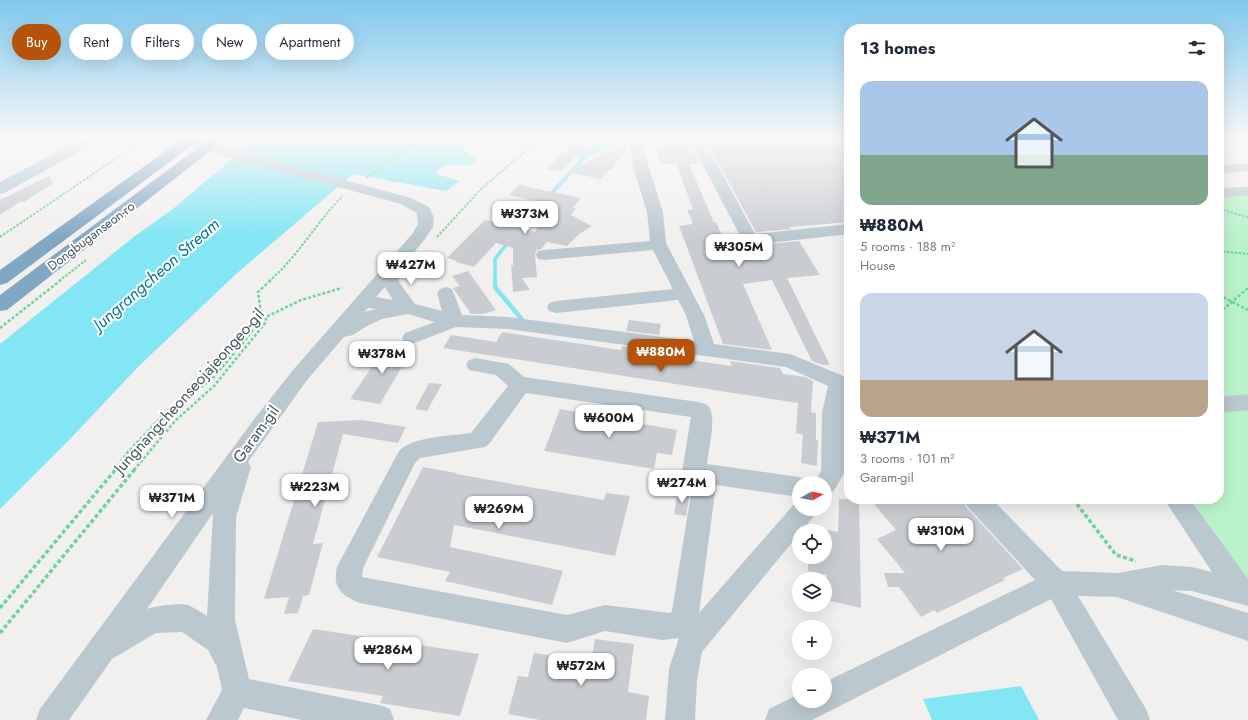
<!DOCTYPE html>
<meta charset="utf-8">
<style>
:root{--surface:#fff;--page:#f2f2f3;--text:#1f2937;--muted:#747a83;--accent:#b45309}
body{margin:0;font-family:Jost,sans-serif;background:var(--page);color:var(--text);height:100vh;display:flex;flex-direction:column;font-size:15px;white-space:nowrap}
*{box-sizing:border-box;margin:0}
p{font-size:13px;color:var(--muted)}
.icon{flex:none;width:22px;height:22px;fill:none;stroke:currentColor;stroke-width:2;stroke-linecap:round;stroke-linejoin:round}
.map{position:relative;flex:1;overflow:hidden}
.drawer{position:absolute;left:844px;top:24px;width:380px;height:480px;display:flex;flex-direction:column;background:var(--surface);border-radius:16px;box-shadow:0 4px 16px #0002}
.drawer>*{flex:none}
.top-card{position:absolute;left:12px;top:24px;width:380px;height:36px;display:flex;gap:8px}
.needle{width:26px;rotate:81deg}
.buttons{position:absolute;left:792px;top:476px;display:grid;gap:8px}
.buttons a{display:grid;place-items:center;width:40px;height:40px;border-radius:50%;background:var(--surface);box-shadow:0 4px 16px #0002;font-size:20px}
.price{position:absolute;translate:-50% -34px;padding:0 9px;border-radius:8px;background:#fff;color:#222;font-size:13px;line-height:26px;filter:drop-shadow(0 1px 2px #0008)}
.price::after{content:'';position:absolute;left:50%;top:24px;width:12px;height:9px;margin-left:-6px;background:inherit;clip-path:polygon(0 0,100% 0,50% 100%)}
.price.selected{background:var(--accent);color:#fff}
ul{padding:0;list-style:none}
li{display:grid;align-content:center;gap:8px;height:212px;padding:0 16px}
li span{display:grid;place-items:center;height:124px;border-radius:12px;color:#555}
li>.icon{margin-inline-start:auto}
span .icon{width:72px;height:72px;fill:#fffc;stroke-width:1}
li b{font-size:17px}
h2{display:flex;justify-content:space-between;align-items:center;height:48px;padding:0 16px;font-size:17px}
.pill{padding:0 14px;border-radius:18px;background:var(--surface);box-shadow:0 4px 16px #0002;font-size:14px;line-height:36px}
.pill.selected{background:var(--accent);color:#fff}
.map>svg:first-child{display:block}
</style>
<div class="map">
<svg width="1248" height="720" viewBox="0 0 1248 720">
<rect width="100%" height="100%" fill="#f2efef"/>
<polygon fill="#baf3cb" points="1248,186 1248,581 1191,499 1219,499 1219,190"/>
<g fill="#82e6f4">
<polygon points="263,137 476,137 463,150 477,160 472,165 443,166 435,173 459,181 446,191 353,174 236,274 139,366 71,438 0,509 0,344 135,236 174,208 232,159"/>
<polygon points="602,137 627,137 619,144 589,156 581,163 577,162 580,158 575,153 580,148 590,150"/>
<polygon points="1021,686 1039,720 932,720 923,699"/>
</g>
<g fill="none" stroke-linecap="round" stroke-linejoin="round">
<g stroke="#82e6f4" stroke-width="3.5">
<polyline points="516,232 583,159"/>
<polyline points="495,281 495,259 509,241"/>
</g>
<polyline stroke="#82e6f4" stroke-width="4.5" points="495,280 495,287 524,322"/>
</g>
<g fill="#c9cdd2">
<polygon points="579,137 586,144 562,171 547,169"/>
<polygon points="680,137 687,137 700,163 689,164 714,223 716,222 727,247 746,245 750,246 799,241 820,275 787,278 830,365 822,365 812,361 772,280 743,284 772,350 723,344 679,226 693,224 687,210 693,209 676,163 662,164 655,146 682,144"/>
<polygon points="704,137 849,137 849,222 790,227 791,229 756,232"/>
<polygon points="627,142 628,147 611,170 609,170 600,179 568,172"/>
<polygon points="49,176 53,183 24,202 21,201 0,215 0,200"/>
<polygon points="519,185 581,198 573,208 576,208 571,215 592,226 578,235 567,246 547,242 541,249 537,250 535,254 537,277 522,278 530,290 513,292 511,264 513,266 513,248 496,243 474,267 456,262 457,261 447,258 485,220 535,232 554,205 509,195"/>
<polygon points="468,271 496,310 483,314 471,314 453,288 460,286 452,276"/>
<polygon points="629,320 661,324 659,335 626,331"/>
<polygon points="502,332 621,350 622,346 656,351 655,355 732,366 730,361 780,368 783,374 805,377 813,381 811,412 816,413 816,440 818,440 817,466 801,463 803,435 796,433 798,403 443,348 451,335 496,342"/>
<polygon points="386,346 412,350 380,404 350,399"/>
<polygon points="429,383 442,384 427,411 415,409"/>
<polygon points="560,409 677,430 672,455 657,453 654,469 544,451"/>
<polygon points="362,420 406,427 398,443 343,434 313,544 323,543 309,595 303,596 298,613 284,614 289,597 264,599 318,422"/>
<polygon points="423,467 457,473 456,474 604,500 606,493 630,496 615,556 454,525 450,547 563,571 552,605 445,581 450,572 377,557"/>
<polygon points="678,491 690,493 686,516 674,514"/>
<polygon points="839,499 859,499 861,608 826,600 827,575 808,571 808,557 825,557 825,554 827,555 828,530 838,532"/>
<polygon points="870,499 963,499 966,507 1023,569 1003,578 1005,580 937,613 934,610 921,617 899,587 888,587 884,573 905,573 877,539 896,530"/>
<polygon points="313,629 479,654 460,716 380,703 383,696 288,681"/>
<polygon points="595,639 634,644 628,692 649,696 646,720 540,720 508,714 518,676 528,677 534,653 591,661"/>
</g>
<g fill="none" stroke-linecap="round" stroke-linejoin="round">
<g stroke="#6ed59a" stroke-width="2" stroke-dasharray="2.5 1.5" stroke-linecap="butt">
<polyline points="366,178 424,137"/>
<polyline points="1219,209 1248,217"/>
<polyline points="0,237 148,137"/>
<polyline points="437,237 481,189 542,137"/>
<polyline points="1219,251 1248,254"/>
<polyline points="59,281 86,260"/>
<path d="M269,281C298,257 316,222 343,196"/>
</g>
<g stroke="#6ed59a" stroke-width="2.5" stroke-dasharray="3 2" stroke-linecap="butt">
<polyline points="1219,295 1248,310"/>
<polyline points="1219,313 1248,288"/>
<polyline points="265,316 261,312 258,292 271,280"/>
<polyline points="0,328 61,280"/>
<polyline points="115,470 127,453 167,411 212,379 243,343 264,315"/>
<polyline points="134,470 175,421 214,386 266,322 266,317 301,300 342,288"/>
</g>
<g stroke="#6ed59a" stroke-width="3.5" stroke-dasharray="4 2.5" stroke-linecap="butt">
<polyline points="1073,499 1116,555 1136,561"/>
<polyline points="0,608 116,469"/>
<polyline points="0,633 135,469"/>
</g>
<g fill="#bbc8d0" fill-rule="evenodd">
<path d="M170,137H185L411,198L429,207L434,217L433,227L425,239L401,268L398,275L399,282L415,304L442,311L437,293L440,289L446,287L452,289L462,315L508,317L694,341L686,315L678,300L556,313L549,311L547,307L549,303L556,301L673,289L653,250L544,260L538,259L536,255L538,251L544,250L650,241L647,212L632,163L633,158L628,142L630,139H640L663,212L666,243L704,315L714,344L790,354L846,377L849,384L844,413L845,472L833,492L825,495V483H814L821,471L822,413L828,386L786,367L508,329L456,327L412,344L405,343L402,338L405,333L435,322L408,314L382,319L367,326L353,335L344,337L307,380L248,462L251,467L236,517L235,620L249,679L379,705L390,709L394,720H302L244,708L238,720H206L222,690L217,667L208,650L182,632L156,633L112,659L69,720H36L40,709L255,418L293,370L413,233L418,224L417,213L401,204L176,143ZM385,287L393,300L376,297ZM368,308L376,309L364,312ZM213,513L207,616C201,612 195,608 188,605C179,603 155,606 147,609Z"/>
<polygon points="688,137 702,137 755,234 849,224 849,234 750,245 744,243"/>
<polygon points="1248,163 1248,171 1219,174 1219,166"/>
<polygon points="1248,187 1248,195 1219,198 1219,188"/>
<path d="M476,358L509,364L524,377L698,402C702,403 707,404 709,407C717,417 708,451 707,464L799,477L807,480L809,483H799V497L716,485L699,613L796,502L799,501V509H817L814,516L802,531H799V534L702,652L697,680L695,720H665L669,669L679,638L662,640L605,631L567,643L360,603C342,596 332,588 337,567L399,451C414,436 451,436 471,433L508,386L496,375L469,370L466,365L469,360ZM526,393L691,417L682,472L686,479L693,481L672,611L670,613L605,605L567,615L362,577L363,568L415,463L420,458L485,447L489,444Z"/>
<polygon points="1248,394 1248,410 1219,413 1219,397"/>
<polygon points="964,499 992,499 1062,571 1118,573 1162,565 1192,567 1212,572 1164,499 1190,499 1248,579 1248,606 1192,591 1172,590 1248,613 1248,641 1117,597 1078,596 1146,709 1150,720 1118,720 1051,599 812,720 765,720 769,709 799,694 799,701 825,701 825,682 1035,580 967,506"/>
</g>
<polygon fill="#acc2d1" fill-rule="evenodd" points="85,137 103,137 101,140 6,192 0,194 0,182"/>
<g fill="#82a7c3" fill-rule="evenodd">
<polygon points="185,137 201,137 199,140 7,283 0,285 0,270"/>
<polygon points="212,137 228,137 7,310 0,311 0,295"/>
</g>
</g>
<linearGradient id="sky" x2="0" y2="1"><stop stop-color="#7fc8ed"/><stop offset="0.58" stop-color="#f9f8f8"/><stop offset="1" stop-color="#f9f8f8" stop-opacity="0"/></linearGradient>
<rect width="1248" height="238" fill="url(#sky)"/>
<g text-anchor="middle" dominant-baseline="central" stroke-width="4" stroke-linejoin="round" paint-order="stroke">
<g font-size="13" fill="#45555f" stroke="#fff">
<text transform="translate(91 236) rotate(-37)">Dongbuganseon-ro</text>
</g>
<g font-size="16" fill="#45555f" stroke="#fff">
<text transform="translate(189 391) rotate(-48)">Jungnangcheonseojajeongeo-gil</text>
<text transform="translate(256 434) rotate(-54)">Garam-gil</text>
</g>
<g font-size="17" font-style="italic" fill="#047c8e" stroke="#fff">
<text transform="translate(156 274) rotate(-41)">Jungrangcheon Stream</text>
</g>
</g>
</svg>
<div class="buttons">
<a><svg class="needle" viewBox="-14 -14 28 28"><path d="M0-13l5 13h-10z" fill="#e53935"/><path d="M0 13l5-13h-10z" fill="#747a83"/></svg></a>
<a><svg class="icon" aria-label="locate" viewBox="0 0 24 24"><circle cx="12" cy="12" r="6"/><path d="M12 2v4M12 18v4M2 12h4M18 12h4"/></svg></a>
<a><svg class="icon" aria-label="layers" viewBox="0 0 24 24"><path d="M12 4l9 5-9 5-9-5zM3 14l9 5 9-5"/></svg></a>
<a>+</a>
<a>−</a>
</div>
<b class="price" style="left:525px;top:235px">₩373M</b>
<b class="price" style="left:739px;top:268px">₩305M</b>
<b class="price" style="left:411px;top:286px">₩427M</b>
<b class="price selected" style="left:661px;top:373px">₩880M</b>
<b class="price" style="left:382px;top:375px">₩378M</b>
<b class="price" style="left:609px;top:439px">₩600M</b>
<b class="price" style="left:682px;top:504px">₩274M</b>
<b class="price" style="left:315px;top:508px">₩223M</b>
<b class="price" style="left:172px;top:519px">₩371M</b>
<b class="price" style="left:499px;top:530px">₩269M</b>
<b class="price" style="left:941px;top:552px">₩310M</b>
<b class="price" style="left:388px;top:671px">₩286M</b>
<b class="price" style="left:581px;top:687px">₩572M</b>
<div class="top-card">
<a class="pill selected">Buy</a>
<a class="pill">Rent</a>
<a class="pill">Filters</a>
<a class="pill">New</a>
<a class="pill">Apartment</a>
</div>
<section class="drawer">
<h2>13 homes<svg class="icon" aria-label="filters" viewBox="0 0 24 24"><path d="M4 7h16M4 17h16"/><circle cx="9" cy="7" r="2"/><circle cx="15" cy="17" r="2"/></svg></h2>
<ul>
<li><span style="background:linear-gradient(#a9c7e8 60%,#7fa58c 0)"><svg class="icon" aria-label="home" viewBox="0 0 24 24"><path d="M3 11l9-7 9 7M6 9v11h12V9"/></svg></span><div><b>₩880M</b><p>5 rooms · 188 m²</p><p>House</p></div></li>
<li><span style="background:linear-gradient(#c9d6e8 70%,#b9a48a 0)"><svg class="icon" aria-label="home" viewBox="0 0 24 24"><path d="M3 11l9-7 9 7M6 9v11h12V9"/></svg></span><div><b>₩371M</b><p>3 rooms · 101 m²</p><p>Garam-gil</p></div></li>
</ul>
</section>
</div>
